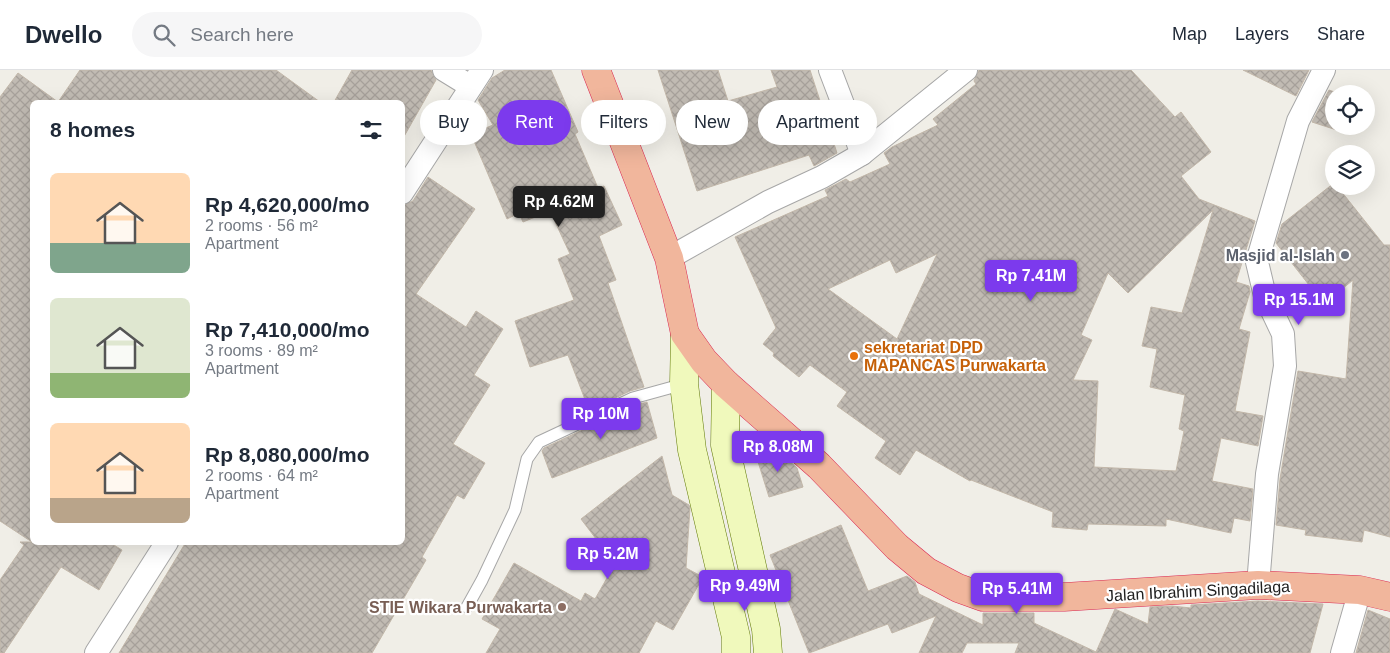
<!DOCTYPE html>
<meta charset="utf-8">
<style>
:root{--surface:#fff;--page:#f6f6f7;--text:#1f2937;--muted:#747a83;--line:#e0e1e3;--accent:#7c3aed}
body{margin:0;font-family:Arial,sans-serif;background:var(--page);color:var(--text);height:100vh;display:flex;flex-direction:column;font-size:19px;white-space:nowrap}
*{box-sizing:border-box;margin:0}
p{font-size:16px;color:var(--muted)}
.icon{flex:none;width:28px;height:28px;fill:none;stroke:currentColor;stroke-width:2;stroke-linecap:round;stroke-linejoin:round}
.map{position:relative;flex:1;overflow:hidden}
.side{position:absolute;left:30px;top:30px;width:375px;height:445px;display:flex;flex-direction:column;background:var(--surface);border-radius:8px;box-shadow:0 5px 20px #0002}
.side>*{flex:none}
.guide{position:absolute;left:420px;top:30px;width:475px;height:45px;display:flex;gap:10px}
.buttons{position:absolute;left:1325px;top:15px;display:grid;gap:10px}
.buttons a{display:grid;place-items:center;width:50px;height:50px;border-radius:50%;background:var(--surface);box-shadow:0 5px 20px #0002;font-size:25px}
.price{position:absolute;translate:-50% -42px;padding:0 11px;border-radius:5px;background:var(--accent);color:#fff;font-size:16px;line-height:32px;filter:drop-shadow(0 1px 2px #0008)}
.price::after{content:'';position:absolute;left:50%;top:30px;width:15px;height:11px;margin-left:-8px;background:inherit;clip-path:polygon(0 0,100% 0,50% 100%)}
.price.selected{background:#222;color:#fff}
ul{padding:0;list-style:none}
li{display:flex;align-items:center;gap:15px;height:125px;padding:0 20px}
li span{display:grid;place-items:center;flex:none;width:140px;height:100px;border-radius:8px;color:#555}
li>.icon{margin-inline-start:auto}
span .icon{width:60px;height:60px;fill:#fffc;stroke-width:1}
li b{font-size:21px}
h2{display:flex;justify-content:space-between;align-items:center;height:60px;padding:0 20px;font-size:21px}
.tag{padding:0 18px;border-radius:22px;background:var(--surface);box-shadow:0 5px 20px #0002;font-size:18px;line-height:45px}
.tag.selected{background:var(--accent);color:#fff}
header{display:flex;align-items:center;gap:30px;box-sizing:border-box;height:70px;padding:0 25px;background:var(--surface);border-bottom:1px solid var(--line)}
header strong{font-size:24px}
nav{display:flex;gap:28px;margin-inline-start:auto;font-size:18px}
.search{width:350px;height:45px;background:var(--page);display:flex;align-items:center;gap:12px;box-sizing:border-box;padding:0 18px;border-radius:28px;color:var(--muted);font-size:19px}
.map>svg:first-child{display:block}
</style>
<header>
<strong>Dwello</strong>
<div class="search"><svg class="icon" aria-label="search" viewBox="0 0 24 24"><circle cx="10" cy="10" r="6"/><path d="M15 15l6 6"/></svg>Search here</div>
<nav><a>Map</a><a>Layers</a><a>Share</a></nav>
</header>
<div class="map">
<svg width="1390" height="583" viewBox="0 0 1390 583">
<defs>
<pattern id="building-cross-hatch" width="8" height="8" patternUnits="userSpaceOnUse" patternTransform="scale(1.25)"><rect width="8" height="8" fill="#c1bbb3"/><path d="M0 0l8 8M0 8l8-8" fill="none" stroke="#a6a09a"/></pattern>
</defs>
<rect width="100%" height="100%" fill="#f0eee7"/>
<g fill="url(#building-cross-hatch)" stroke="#c2b7a9" fill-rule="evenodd">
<polygon points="80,0 276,0 320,32 32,32 32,472 109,472 122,480 99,520 61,497 4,583 0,583 0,510 24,475 20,472 32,472 0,451 0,27 18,3 58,32"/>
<polygon points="352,0 431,0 436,10 402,70 402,32 334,32"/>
<polygon points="505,0 551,0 578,62 575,64 598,118 604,116 622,155 599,166 616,210 608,213 644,317 630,321 589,340 568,285 530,297 515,251 574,230 558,189 570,184 550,141 523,152 519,143 507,149 471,64 493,55 478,30 492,8"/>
<polygon points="658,0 718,0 728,31 777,17 771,0 810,0 837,83 814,96 809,85 697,121"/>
<path d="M979,0H1131L1175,47L1181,42L1211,82L1181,106L1199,129L1255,151L1236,212L1249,216L1250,222L1239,259L1250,262L1235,341L1263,346L1258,376L1221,368L1212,411L1253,419L1250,451L1234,448L1231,463L1166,449V456L1088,454L1087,460L1052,457L1053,442L971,410L970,411L916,380L900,405L875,388L886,371L837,336L847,322L810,295L799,307L773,286L774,283L763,274L776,258L735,167L828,126L825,120L846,109L850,112L890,94L884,83L892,77L938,55L933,49L976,14L974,11ZM1213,140L1182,243L1151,237L1142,276L1157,279L1150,317L1185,325L1179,359L1184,361L1176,401L1094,397L1098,311L1073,310L1092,270L1081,265L1108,203L1128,223ZM937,184L897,269L828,219L890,190L896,203Z"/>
<polygon points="1243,0 1309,0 1296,26"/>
<polygon points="1329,20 1340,24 1334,24 1334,56 1349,56 1346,63 1312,52"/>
<polygon points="428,107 475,139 416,224 466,257 476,241 503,259 474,305 490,315 453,374 485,393 464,429 457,425 422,487 426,490 372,583 119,583 186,472 402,472 402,136 413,131"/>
<polygon points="1334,113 1334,116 1337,116 1384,175 1390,175 1390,467 1364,460 1362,472 1305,465 1306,460 1276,455 1280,409 1298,301 1346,309 1353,210 1324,234 1276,173 1282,154"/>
<polygon points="647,332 657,368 552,408 542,381 544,378 636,335"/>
<polygon points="774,377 779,381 782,392 788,390 797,398 803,417 769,427 755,382"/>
<polygon points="662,386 672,425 689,435 690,438 686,498 703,507 673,560 656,551 639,583 486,583 500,559 482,549 514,493 581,531 585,523 595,529 615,494 581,449"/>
<polygon points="841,455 868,521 907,506 915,512 919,524 983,555 983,543 1034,543 1034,553 1096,582 1115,539 1148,554 1150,537 1172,536 1191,538 1191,535 1258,531 1323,534 1310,583 1015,583 1019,573 967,573 962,583 919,583 936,546 892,563 888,554 809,583 770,485"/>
<polygon points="1368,540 1390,549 1390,583 1356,583"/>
</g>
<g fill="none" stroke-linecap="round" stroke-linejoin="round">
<defs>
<polyline id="service" points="467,537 482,510 515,440 527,389 539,372 633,328 684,314"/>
<g id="minor">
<polyline points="444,0 470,16"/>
<polyline points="830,0 862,84"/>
<polyline points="402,123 482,0"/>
<polyline points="669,188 768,132 822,107 862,84 966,0"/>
<polyline points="1258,515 1267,404 1285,296 1283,264 1265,226 1257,192 1298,51 1324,0"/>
<polyline points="96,583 167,472"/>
<polyline points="1342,583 1360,520"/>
</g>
<g id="secondary">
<polyline points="685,264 684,314 692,380 736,567 736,583"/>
<polyline points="726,314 725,375 766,559 768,583"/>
</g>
<polyline id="trunk" points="596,0 669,188 685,264 704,291 726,314 819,396 897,477 926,501 958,518 983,527 1064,527 1258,515 1360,520 1390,527"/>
</defs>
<use href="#service" stroke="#a7a7a7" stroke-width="13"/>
<use href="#minor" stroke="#a7a7a7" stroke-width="24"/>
<use href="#secondary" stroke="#607905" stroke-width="29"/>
<use href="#trunk" stroke="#da2852" stroke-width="29"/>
<use href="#service" stroke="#fff" stroke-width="11"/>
<use href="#minor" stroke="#fff" stroke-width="22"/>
<use href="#secondary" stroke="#f0f9bc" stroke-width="28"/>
<use href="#trunk" stroke="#f1b69c" stroke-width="28"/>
</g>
<circle fill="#6b7280" stroke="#fff" stroke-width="2" cx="1345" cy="185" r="5"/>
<circle fill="#e8710a" stroke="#fff" stroke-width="2" cx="854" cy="286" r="5"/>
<circle fill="#8d6e63" stroke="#fff" stroke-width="2" cx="562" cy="537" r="5"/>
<g text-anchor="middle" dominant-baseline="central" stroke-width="4.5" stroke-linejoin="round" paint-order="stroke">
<g font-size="16" font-weight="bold" fill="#5b616d" stroke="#fff" text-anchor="end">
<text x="1335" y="185">Masjid al-Islah</text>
</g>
<g font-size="16" font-weight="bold" fill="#c56008" stroke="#fff" text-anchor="start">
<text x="864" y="277">sekretariat DPD<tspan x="864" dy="18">MAPANCAS Purwakarta</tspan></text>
</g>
<g font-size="16" fill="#202020" stroke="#fff">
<text transform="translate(1198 521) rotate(-3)">Jalan Ibrahim Singadilaga</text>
</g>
<g font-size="16" font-weight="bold" fill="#785e54" stroke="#fff" text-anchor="end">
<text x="552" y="537">STIE Wikara Purwakarta</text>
</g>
</g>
</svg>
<div class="buttons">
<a><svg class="icon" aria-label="locate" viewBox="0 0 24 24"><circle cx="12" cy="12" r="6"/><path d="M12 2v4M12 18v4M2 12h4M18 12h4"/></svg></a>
<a><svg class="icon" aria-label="layers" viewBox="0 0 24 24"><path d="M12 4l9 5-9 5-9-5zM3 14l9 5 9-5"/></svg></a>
</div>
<b class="price selected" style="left:559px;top:158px">Rp 4.62M</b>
<b class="price" style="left:1031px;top:232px">Rp 7.41M</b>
<b class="price" style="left:1299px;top:256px">Rp 15.1M</b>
<b class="price" style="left:601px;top:370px">Rp 10M</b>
<b class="price" style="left:778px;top:403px">Rp 8.08M</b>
<b class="price" style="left:608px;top:510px">Rp 5.2M</b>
<b class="price" style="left:745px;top:542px">Rp 9.49M</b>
<b class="price" style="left:1017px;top:545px">Rp 5.41M</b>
<div class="guide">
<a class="tag">Buy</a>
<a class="tag selected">Rent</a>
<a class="tag">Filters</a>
<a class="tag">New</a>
<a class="tag">Apartment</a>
</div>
<section class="side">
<h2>8 homes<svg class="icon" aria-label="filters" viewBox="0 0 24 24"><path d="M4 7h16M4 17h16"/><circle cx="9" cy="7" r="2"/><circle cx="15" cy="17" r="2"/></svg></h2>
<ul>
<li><span style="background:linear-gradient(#ffd9b3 70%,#7fa58c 0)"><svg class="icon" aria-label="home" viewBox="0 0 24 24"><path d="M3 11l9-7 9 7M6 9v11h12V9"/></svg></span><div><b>Rp 4,620,000/mo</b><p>2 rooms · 56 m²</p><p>Apartment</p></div></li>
<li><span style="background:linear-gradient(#dfe7d0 75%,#8fb573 0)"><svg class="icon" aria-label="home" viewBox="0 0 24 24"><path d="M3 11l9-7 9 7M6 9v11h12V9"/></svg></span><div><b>Rp 7,410,000/mo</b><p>3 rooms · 89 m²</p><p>Apartment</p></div></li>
<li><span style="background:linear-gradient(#ffd9b3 75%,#b9a48a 0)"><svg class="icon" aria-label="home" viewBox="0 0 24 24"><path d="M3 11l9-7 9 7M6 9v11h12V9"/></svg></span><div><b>Rp 8,080,000/mo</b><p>2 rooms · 64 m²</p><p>Apartment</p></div></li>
</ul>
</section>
</div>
